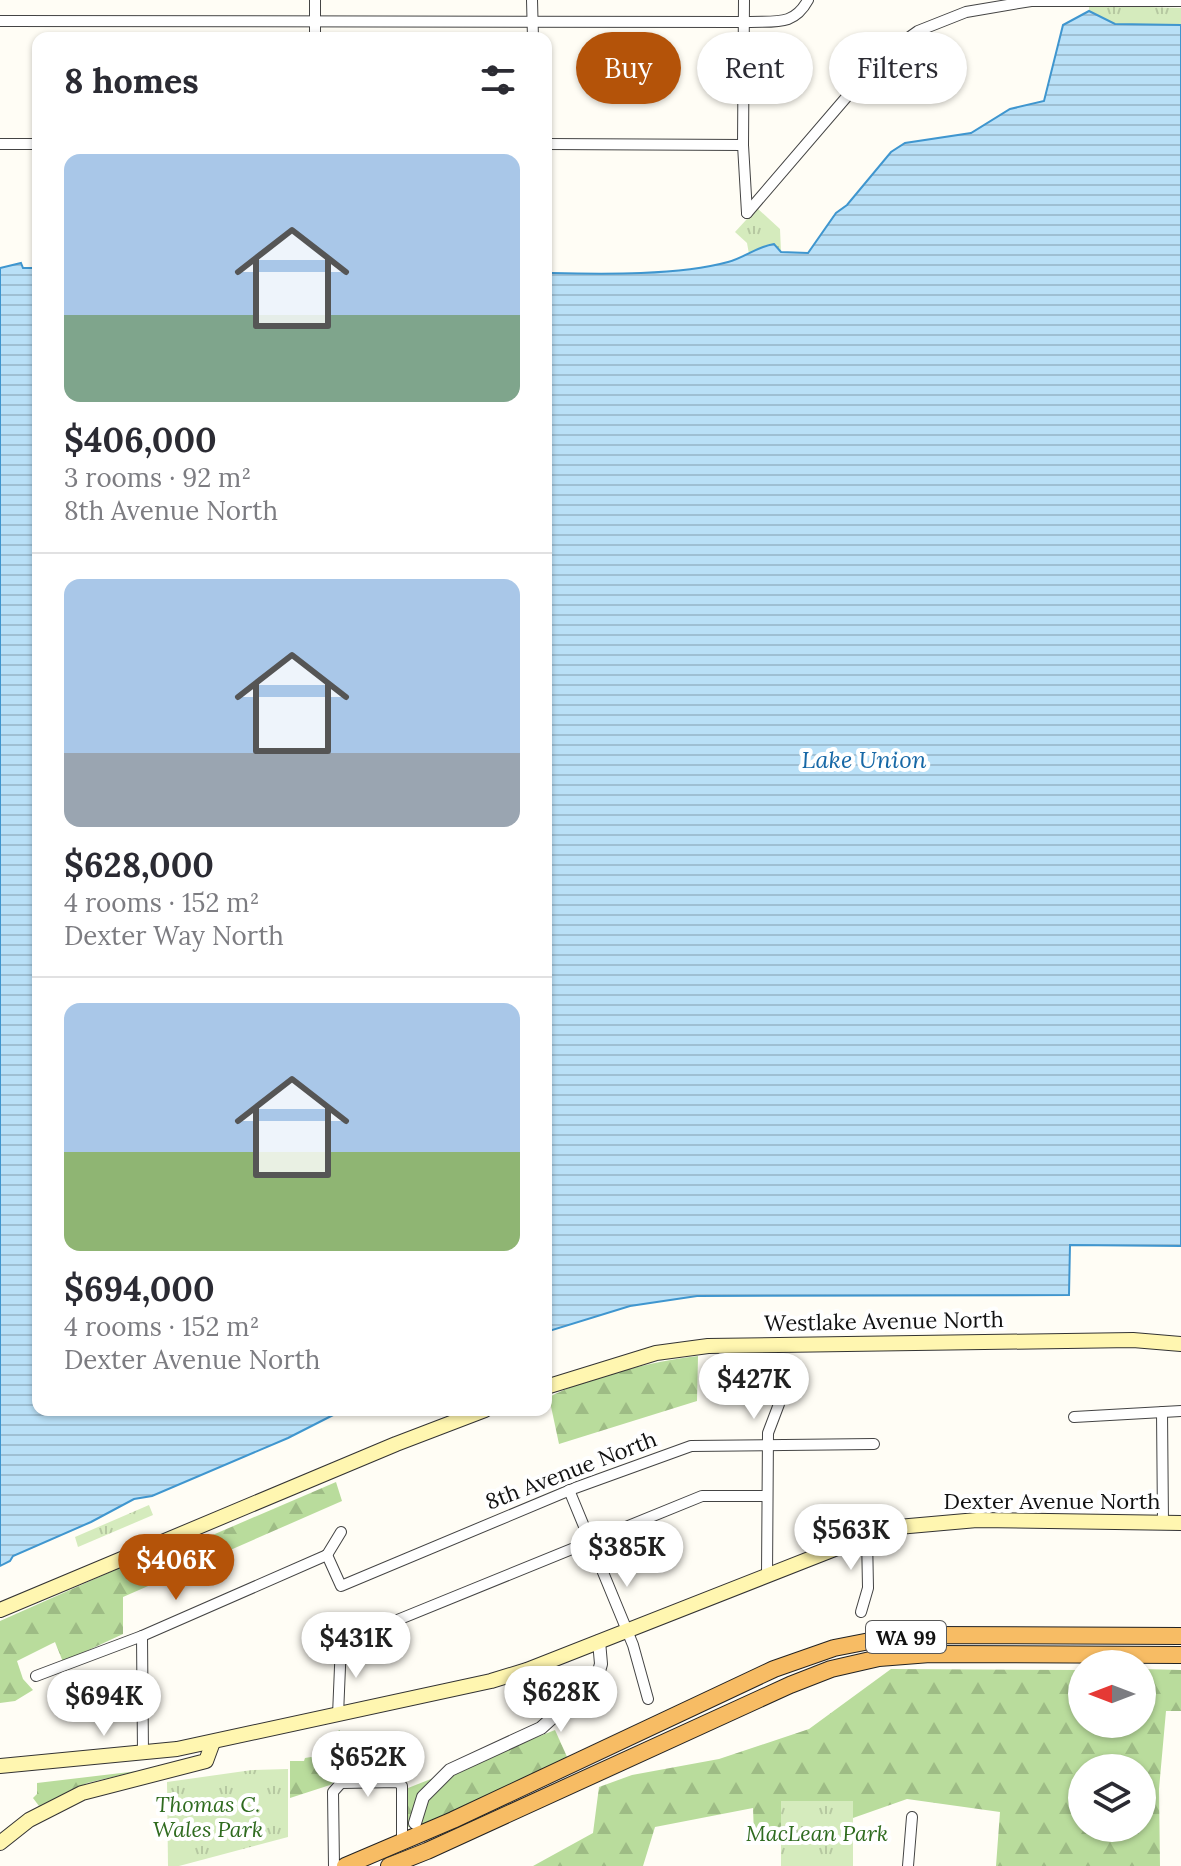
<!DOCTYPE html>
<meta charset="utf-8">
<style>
:root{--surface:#fff;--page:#f2f2f3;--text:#2b2b33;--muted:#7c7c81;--line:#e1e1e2;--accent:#b45309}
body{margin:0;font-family:Lora,serif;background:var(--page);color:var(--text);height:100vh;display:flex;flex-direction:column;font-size:30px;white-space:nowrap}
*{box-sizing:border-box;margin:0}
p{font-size:26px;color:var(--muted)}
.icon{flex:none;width:44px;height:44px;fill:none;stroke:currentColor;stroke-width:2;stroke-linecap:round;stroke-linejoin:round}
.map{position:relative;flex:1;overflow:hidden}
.drawer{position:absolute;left:32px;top:32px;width:520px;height:1384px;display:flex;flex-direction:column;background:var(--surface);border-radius:16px;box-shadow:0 2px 6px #0004}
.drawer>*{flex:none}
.banner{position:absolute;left:576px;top:32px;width:484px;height:72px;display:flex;gap:16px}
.needle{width:52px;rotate:270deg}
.fabs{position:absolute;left:1068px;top:1650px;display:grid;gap:16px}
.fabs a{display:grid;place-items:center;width:88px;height:88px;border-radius:50%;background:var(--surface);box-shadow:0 2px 6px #0004;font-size:40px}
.price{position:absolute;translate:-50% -68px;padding:0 18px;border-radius:28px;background:#fff;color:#222;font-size:26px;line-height:52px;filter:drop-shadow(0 2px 4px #0008)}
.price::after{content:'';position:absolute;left:50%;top:48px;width:24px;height:18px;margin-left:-12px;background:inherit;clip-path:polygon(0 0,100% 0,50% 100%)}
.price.current{background:var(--accent);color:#fff}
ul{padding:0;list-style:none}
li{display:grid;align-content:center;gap:16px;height:424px;padding:0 32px}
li+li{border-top:2px solid var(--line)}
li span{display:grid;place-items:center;height:248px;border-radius:16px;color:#555}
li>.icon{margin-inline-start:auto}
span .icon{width:144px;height:144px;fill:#fffc;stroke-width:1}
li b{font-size:34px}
h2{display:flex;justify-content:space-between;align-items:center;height:96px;padding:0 32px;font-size:34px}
.chip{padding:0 28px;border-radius:36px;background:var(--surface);box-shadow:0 2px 6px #0004;font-size:28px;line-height:72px}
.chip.current{background:var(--accent);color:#fff}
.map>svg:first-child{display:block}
</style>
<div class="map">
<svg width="1181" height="1866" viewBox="0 0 1181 1866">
<defs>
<pattern id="forest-firs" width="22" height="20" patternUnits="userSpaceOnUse" patternTransform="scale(2)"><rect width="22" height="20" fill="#b9dc9c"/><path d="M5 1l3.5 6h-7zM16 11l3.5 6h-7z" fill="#9ebc85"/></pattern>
<pattern id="park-tufts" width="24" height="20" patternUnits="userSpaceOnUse" patternTransform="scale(2)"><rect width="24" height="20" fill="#d5ebbd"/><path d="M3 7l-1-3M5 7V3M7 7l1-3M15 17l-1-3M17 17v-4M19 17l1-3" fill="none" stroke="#b6c8a1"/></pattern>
<pattern id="water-rules" width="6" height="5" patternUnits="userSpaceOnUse" patternTransform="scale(2)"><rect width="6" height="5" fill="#b9e0f7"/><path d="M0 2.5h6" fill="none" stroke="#9ebfd3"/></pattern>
</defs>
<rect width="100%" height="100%" fill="#fffdf5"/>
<g fill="url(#forest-firs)" fill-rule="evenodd">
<path d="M698,1356L697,1401L559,1444L549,1397C585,1378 657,1360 698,1356Z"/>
<polygon points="336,1482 342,1501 123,1597 123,1634 63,1662 55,1642 17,1661 23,1679 33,1690 15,1701 0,1703 0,1621 124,1566 124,1573"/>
<path d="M891,1669L1082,1670V1724H1142V1669L1181,1670V1711H1166L1159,1789L1160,1866H996L1000,1812L907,1799L853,1818L781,1834L754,1835L753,1808L655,1827L643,1866H533L593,1833L599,1787L632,1775L719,1759L809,1729ZM1082,1768H1142V1828H1082Z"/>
<polygon points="340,1730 339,1766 346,1767 346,1777 339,1778 330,1785 290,1798 290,1761 304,1761 305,1758 323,1755 326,1748 324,1737"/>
<polygon points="555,1730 568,1759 421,1826 407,1827 408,1788"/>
<polygon points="138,1771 87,1783 39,1806 33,1798 37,1794 37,1783"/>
</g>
<g fill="url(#park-tufts)">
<polygon points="1089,5 1181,8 1181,25 1115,24 1089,11"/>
<polygon points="757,208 780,229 781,252 774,244 767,245 749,254 747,243 735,232"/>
<polygon points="149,1505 153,1515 78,1547 75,1537"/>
<polygon points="288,1769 288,1837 179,1866 168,1866 167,1782 252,1770"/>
<rect x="781" y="1801" width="72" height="65"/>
</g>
<g fill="url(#water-rules)" stroke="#3f96cf" stroke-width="2">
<path d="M1089,11L1115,24L1181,25V1246L1070,1245L1069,1295L697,1296L630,1306L546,1332V273C599,274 677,276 728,262C744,258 758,246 774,244L781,252L808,253L836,213L847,205L891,152L905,143L971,133L1010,109L1044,101L1063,25Z"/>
<polygon points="21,263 23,268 38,268 38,1410 343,1410 288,1438 152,1496 134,1499 91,1522 13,1556 10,1561 0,1566 0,268"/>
</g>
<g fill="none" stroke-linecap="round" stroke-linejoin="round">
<defs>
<g id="minor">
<polyline points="315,0 315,38"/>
<polyline points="532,0 533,38"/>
<polyline points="744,0 743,145 747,213"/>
<path d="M0,21L750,22C776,21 794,26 808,0"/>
<polyline points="0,144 38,144"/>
<polyline points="546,144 743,145"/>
<polyline points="747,213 880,58 918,31 966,12 1031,1 1181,1"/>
<polyline points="1162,1412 1163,1523"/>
<polyline points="1074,1417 1181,1411"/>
<polyline points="569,1490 633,1645 648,1699"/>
<polyline points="327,1555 341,1586 575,1488 691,1446 874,1444"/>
<polyline points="327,1555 341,1532"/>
<polyline points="767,1575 768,1433 779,1404"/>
<polyline points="861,1612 868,1588 867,1536"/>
<polyline points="142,1636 143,1754"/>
<polyline points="36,1676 142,1636 327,1555"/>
<polyline points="338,1715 341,1643 702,1496 766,1496"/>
<polyline points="334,1866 333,1792 341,1783 398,1782 402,1786 402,1842"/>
<polyline points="908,1866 912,1817"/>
</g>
<polyline id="tertiary" points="415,1823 423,1797 450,1770 541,1728 571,1701 599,1671 601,1664 599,1641"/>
<g id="secondary">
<polyline points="546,1387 656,1353 708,1346 1133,1340 1181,1344"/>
<polyline points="0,1610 396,1444 485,1410"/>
<polyline points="0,1766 177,1749 491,1681 527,1670 855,1541 898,1527 977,1520 1181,1523"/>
<polyline points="0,1843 29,1820 82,1793 206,1761 213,1742"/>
</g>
<g id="trunk">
<polyline points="345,1866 453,1820 774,1669 834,1648 880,1639 928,1635 1181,1636"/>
<polyline points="389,1866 427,1851 790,1685 831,1669 879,1658 930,1654 1181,1655"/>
</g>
</defs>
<use href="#minor" stroke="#444" stroke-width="12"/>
<use href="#tertiary" stroke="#444" stroke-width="14"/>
<use href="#secondary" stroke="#333" stroke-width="16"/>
<use href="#trunk" stroke="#222" stroke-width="18"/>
<use href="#minor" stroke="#fff" stroke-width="10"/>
<use href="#tertiary" stroke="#fff" stroke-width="12"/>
<use href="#secondary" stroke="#fff6b0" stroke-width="14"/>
<use href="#trunk" stroke="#f7bc64" stroke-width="16"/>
</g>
<g text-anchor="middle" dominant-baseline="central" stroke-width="8" stroke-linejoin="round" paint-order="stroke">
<rect fill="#fff" stroke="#585858" stroke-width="2" x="866" y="1621" width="80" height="32" rx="6"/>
<g font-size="20" font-weight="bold" fill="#111">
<text x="906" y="1637">WA 99</text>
</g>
<g font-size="22" fill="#111" stroke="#fff">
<text transform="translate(884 1321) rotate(-1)">Westlake Avenue North</text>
<text transform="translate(571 1470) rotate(-21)">8th Avenue North</text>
<text x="1052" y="1501">Dexter Avenue North</text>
</g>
<g font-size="22" font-style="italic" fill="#2f6b1f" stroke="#fff">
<text x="208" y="1804">Thomas C.<tspan x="208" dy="25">Wales Park</tspan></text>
<text x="817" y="1833">MacLean Park</text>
</g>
<g font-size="24" font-style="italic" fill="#1768a6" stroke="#fff">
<text x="864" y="759">Lake Union</text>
</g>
</g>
</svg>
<div class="fabs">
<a><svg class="needle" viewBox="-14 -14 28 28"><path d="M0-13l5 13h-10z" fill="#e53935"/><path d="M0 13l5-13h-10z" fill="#7c7c81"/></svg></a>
<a><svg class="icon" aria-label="layers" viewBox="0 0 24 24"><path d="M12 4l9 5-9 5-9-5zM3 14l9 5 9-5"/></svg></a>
</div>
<b class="price" style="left:754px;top:1421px">$427K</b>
<b class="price" style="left:851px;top:1572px">$563K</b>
<b class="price" style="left:627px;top:1589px">$385K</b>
<b class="price current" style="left:176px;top:1602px">$406K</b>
<b class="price" style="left:356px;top:1680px">$431K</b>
<b class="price" style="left:561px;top:1734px">$628K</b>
<b class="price" style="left:104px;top:1738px">$694K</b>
<b class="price" style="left:368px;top:1799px">$652K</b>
<div class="banner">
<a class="chip current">Buy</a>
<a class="chip">Rent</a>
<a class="chip">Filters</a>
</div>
<section class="drawer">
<h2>8 homes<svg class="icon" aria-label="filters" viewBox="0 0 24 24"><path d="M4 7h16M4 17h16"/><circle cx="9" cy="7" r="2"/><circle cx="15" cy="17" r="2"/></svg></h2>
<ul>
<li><span style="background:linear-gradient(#a9c7e8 65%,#7fa58c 0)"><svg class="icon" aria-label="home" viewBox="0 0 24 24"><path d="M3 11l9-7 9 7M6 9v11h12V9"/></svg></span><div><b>$406,000</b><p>3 rooms · 92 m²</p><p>8th Avenue North</p></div></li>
<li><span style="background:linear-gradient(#a9c7e8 70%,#9aa5b1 0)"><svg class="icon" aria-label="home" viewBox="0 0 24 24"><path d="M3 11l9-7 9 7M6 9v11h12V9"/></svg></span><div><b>$628,000</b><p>4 rooms · 152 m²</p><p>Dexter Way North</p></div></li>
<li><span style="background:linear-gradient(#a9c7e8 60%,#8fb573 0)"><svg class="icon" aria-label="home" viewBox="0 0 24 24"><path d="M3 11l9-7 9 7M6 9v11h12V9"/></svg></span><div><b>$694,000</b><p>4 rooms · 152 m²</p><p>Dexter Avenue North</p></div></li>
</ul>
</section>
</div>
